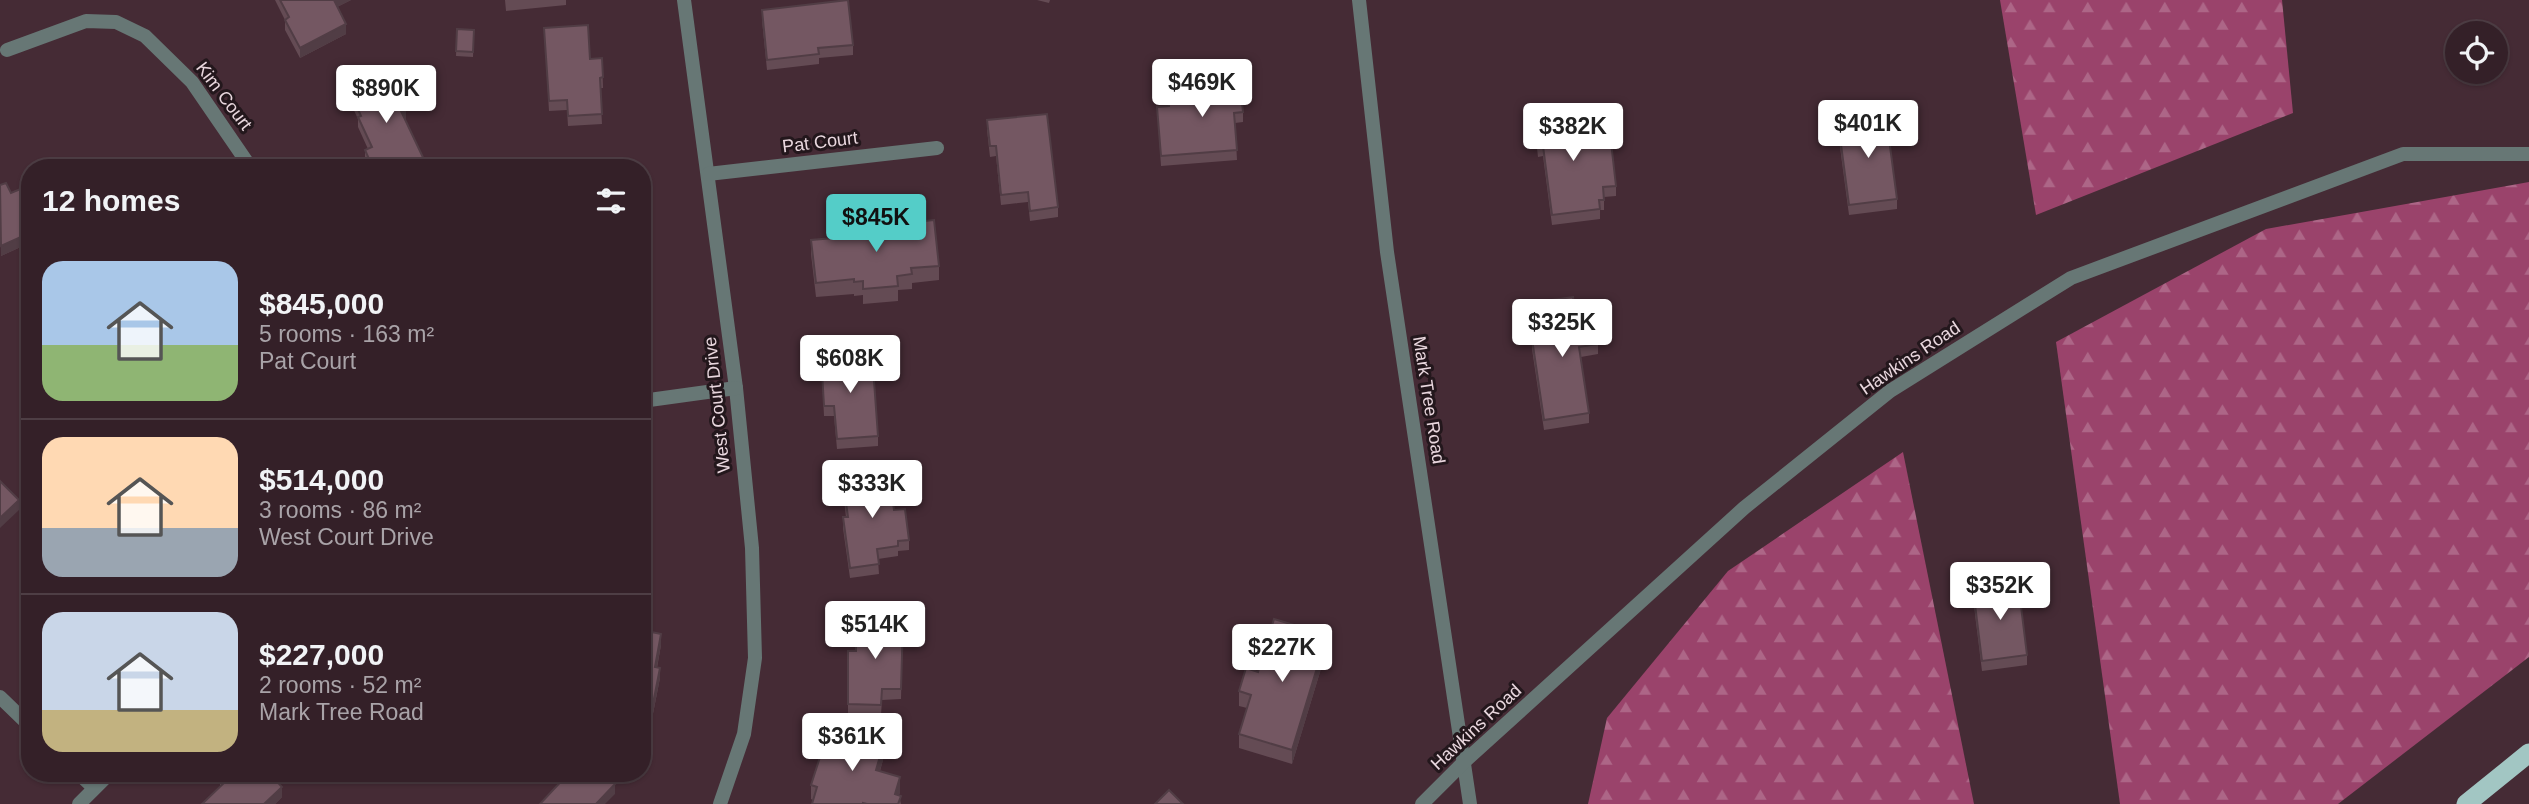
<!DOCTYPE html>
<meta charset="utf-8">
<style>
:root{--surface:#342028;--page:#3f2d34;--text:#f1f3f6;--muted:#a9a3a8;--line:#4e3e45;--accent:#54cdc8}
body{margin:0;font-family:Arial,sans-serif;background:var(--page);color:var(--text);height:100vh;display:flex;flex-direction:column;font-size:26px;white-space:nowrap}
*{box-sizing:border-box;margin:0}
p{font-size:23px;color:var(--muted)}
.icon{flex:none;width:38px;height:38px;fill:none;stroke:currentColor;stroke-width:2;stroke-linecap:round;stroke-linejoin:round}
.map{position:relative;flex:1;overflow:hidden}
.side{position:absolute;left:21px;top:159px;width:630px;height:623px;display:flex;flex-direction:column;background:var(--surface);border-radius:28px;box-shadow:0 2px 5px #0004,0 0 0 2px var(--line)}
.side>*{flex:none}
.tools{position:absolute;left:2445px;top:21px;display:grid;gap:14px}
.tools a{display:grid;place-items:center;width:63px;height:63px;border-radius:50%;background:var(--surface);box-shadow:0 2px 5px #0004,0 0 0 2px var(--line);font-size:35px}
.price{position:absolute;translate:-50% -60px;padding:0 16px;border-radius:7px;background:#fff;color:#222;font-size:23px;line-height:46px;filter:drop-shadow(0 2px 4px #0008)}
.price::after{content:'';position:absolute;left:50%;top:42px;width:21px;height:16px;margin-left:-10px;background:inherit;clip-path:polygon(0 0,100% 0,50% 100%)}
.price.on{background:var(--accent);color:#111}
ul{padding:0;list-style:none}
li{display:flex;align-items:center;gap:21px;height:175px;padding:0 21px}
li+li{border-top:2px solid var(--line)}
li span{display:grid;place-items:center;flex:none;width:196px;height:140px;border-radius:21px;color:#555}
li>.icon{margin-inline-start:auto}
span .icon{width:84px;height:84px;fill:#fffc;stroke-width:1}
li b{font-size:30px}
h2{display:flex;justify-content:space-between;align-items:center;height:84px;padding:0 21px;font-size:30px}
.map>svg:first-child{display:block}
</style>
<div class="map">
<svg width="2529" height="804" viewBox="0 0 2529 804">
<defs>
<pattern id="forest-firs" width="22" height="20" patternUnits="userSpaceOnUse" patternTransform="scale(1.75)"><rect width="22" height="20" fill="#9a436b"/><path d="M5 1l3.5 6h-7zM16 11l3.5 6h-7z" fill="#ad6687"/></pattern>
</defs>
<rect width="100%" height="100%" fill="#452b35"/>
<g fill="url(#forest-firs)">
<polygon points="2000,0 2282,0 2293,113 2036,215"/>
<polygon points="2529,182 2529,657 2338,804 2120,804 2056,342 2266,229"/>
<polygon points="1903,452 1974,804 1588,804 1607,718 1728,571"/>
</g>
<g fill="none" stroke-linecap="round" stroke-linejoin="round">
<g stroke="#677775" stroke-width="14">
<polyline points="684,0 736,388 752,548 755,658 744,734 720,804"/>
<polyline points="7,50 86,21 116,22 145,36 192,82 251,168"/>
<polyline points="708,174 937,148"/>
<polyline points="642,401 736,388"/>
<polyline points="0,697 30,726"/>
<polyline points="79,774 94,788"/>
<polyline points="79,804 109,774"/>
</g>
<g stroke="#677775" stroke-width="14">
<polyline points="1359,0 1387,252 1470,804"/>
<polyline points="1422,804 1465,761 1744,508 1890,391 2071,278 2403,154 2529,154"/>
</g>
<polyline stroke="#a2c6c3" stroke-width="19" points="2466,804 2529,753"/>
</g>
<g fill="#644b54">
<polygon points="275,0 351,0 337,7 346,34 300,58 285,30 285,20"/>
<polygon points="505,0 566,0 566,5 506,11"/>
<polygon points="1037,0 1050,0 1049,3"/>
<polygon points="762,10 853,45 853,55 819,58 819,64 767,70 762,20"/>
<polygon points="544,28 590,59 602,58 603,88 600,88 602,124 568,126 567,110 549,111"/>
<polygon points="457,29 474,30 473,57 456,56"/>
<polygon points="355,73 385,93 406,119 405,120 428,168 369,168 365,160 365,150 368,149 358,127 358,119 351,104 351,94 358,91 355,84"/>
<polygon points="1196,79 1243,112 1243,122 1235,123 1237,160 1161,166 1157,107 1168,106 1168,99 1197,96"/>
<polygon points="1534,112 1577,134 1598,143 1616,186 1616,196 1604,197 1604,210 1600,210 1600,219 1552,225 1543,156 1538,157 1534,122"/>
<polygon points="987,120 1058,207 1058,217 1030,221 1028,202 1001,205 996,156 990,157 987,130"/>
<polygon points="1838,122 1897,199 1897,209 1849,215 1838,132"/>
<polygon points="0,185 11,193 30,185 27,250 25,245 1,256"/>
<polygon points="844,229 939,266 939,280 912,283 912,289 898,290 898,301 863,304 863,295 854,296 854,294 816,297 811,254 811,240 844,237"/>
<polygon points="1536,302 1577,325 1598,344 1598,354 1581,357 1589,413 1589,423 1544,430 1532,349 1532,339 1540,339 1536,313"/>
<polygon points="821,355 859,368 878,436 878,446 837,449 834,416 824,416"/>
<polygon points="843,481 894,510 909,540 909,550 898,551 898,556 878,559 879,574 850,578 843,528 843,517 846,517 843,491"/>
<polygon points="1973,588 2027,655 2027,665 1982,671 1973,598"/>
<polygon points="903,621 901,699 882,700 881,715 848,715 848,651 856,651"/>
<polygon points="642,630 661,645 657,668 660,678 650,729 642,728"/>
<polygon points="1327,649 1292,764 1239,748 1239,734 1247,708 1239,706 1239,691 1258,672"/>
<polygon points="883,760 880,771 900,792 899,795 901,804 812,804 813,800 811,799 811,785"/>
<polygon points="286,774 277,782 282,797 275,804 202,804 220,787 220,776"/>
</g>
<g fill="#513d45">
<polygon points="333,0 351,0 333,9"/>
<polygon points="346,24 346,34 300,58 300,48"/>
<polygon points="406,109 406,119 401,121 401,111"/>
<polygon points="25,235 25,245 1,256 1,246"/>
<polygon points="30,238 30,249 27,250 27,240"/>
<polygon points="19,500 19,510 0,528 0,518"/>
<polygon points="661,634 661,645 655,677 655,667"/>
<polygon points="1327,635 1327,649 1292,764 1292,750"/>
<polygon points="660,668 660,678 650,729 650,719"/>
<polygon points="883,746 883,760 876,784 876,770"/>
<polygon points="275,774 286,774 272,786 272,776"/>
<polygon points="900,777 900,792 896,804 895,794"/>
<polygon points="615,784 615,794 605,804 596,804"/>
<polygon points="282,787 282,797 275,804 264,804"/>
</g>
<g fill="#745762" stroke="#513d45" stroke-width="2">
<polygon points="280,0 334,0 346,24 300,48 285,20 289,17"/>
<polygon points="848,0 853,45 818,48 819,54 767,60 762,10"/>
<polygon points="588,25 590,59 602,58 603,77 600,78 602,114 568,116 567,100 549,101 544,28"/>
<polygon points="457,29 474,30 473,52 456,51"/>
<polygon points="372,66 385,93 397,88 406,109 401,111 428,168 404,168 402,164 395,168 373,168 365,150 372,147 358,117 361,116 351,94 362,89 355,73"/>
<polygon points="1239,75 1243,112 1234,113 1237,150 1161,156 1157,107 1169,106 1168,99 1198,96 1196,79"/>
<polygon points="1573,107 1577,134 1597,132 1598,143 1611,142 1616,186 1603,187 1604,200 1599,200 1600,209 1552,215 1543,146 1538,147 1534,112"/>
<polygon points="1047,114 1058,207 1030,211 1028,192 1001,195 996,146 990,146 987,120"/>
<polygon points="1886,116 1897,199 1849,205 1838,122"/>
<polygon points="6,183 11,193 30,185 30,238 27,240 25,235 1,246 0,185"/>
<polygon points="934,220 939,266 911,268 912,274 897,276 898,286 863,289 863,281 854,282 854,279 816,283 811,240 845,237 844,229"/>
<polygon points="1573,297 1577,325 1595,323 1598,344 1579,347 1589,413 1544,420 1532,339 1541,338 1536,302"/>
<polygon points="858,352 859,368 873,367 878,436 837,439 834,406 824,406 821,355"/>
<polygon points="889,475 894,510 905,509 909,540 898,541 898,546 877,549 879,564 850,568 843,517 848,517 843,481"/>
<polygon points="0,481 19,500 0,518"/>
<polygon points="2018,582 2027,655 1982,661 1973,588"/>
<polygon points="1274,619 1327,635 1292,750 1239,734 1251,695 1239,691 1246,668 1258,672"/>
<polygon points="856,620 903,621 901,689 882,689 881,705 848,704 848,651 856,651"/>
<polygon points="642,630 661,634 655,667 660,668 650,719 642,718"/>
<polygon points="829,729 883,746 876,770 900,777 895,794 901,796 898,804 867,804 863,803 863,804 812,804 817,787 811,785"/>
<polygon points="223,774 275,774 272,776 282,787 264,804 202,804 225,782 220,776"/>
<polygon points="568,774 604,774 615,784 596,804 540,804"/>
<polygon points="1169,790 1183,804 1155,804"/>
</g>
<g text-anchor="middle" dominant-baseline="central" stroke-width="6" stroke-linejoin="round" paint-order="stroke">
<g font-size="18" fill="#e9d7de" stroke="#23171c">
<text transform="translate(224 96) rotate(53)">Kim Court</text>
<text transform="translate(820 142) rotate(-7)">Pat Court</text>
<text transform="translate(1910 358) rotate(-34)">Hawkins Road</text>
<text transform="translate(1429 400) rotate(81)">Mark Tree Road</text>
<text transform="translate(717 405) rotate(-96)">West Court Drive</text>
<text transform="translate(1476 727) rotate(-43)">Hawkins Road</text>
</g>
</g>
</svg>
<div class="tools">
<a><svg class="icon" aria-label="locate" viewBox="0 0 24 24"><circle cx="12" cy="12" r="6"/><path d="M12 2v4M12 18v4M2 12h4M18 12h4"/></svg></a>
</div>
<b class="price" style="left:1202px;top:119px">$469K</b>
<b class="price" style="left:386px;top:125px">$890K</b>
<b class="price" style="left:1868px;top:160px">$401K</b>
<b class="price" style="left:1573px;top:163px">$382K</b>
<b class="price on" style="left:876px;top:254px">$845K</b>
<b class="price" style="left:1562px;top:359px">$325K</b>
<b class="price" style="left:850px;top:395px">$608K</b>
<b class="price" style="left:872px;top:520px">$333K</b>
<b class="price" style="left:2000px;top:622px">$352K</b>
<b class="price" style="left:875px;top:661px">$514K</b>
<b class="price" style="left:1282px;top:684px">$227K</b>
<b class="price" style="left:852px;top:773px">$361K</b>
<section class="side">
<h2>12 homes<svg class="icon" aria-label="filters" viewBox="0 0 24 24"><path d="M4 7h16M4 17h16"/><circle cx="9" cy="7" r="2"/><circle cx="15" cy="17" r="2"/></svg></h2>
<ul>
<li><span style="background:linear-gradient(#a9c7e8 60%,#8fb573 0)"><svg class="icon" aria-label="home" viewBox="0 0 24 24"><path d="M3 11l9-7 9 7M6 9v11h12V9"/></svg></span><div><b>$845,000</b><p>5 rooms · 163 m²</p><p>Pat Court</p></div></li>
<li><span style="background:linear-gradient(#ffd9b3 65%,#9aa5b1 0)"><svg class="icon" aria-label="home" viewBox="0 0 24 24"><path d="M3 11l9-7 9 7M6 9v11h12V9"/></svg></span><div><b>$514,000</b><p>3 rooms · 86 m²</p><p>West Court Drive</p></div></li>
<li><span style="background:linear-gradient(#c9d6e8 70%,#c2b280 0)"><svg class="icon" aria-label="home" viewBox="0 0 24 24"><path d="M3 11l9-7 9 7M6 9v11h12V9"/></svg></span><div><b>$227,000</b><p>2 rooms · 52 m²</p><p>Mark Tree Road</p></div></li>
</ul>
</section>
</div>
